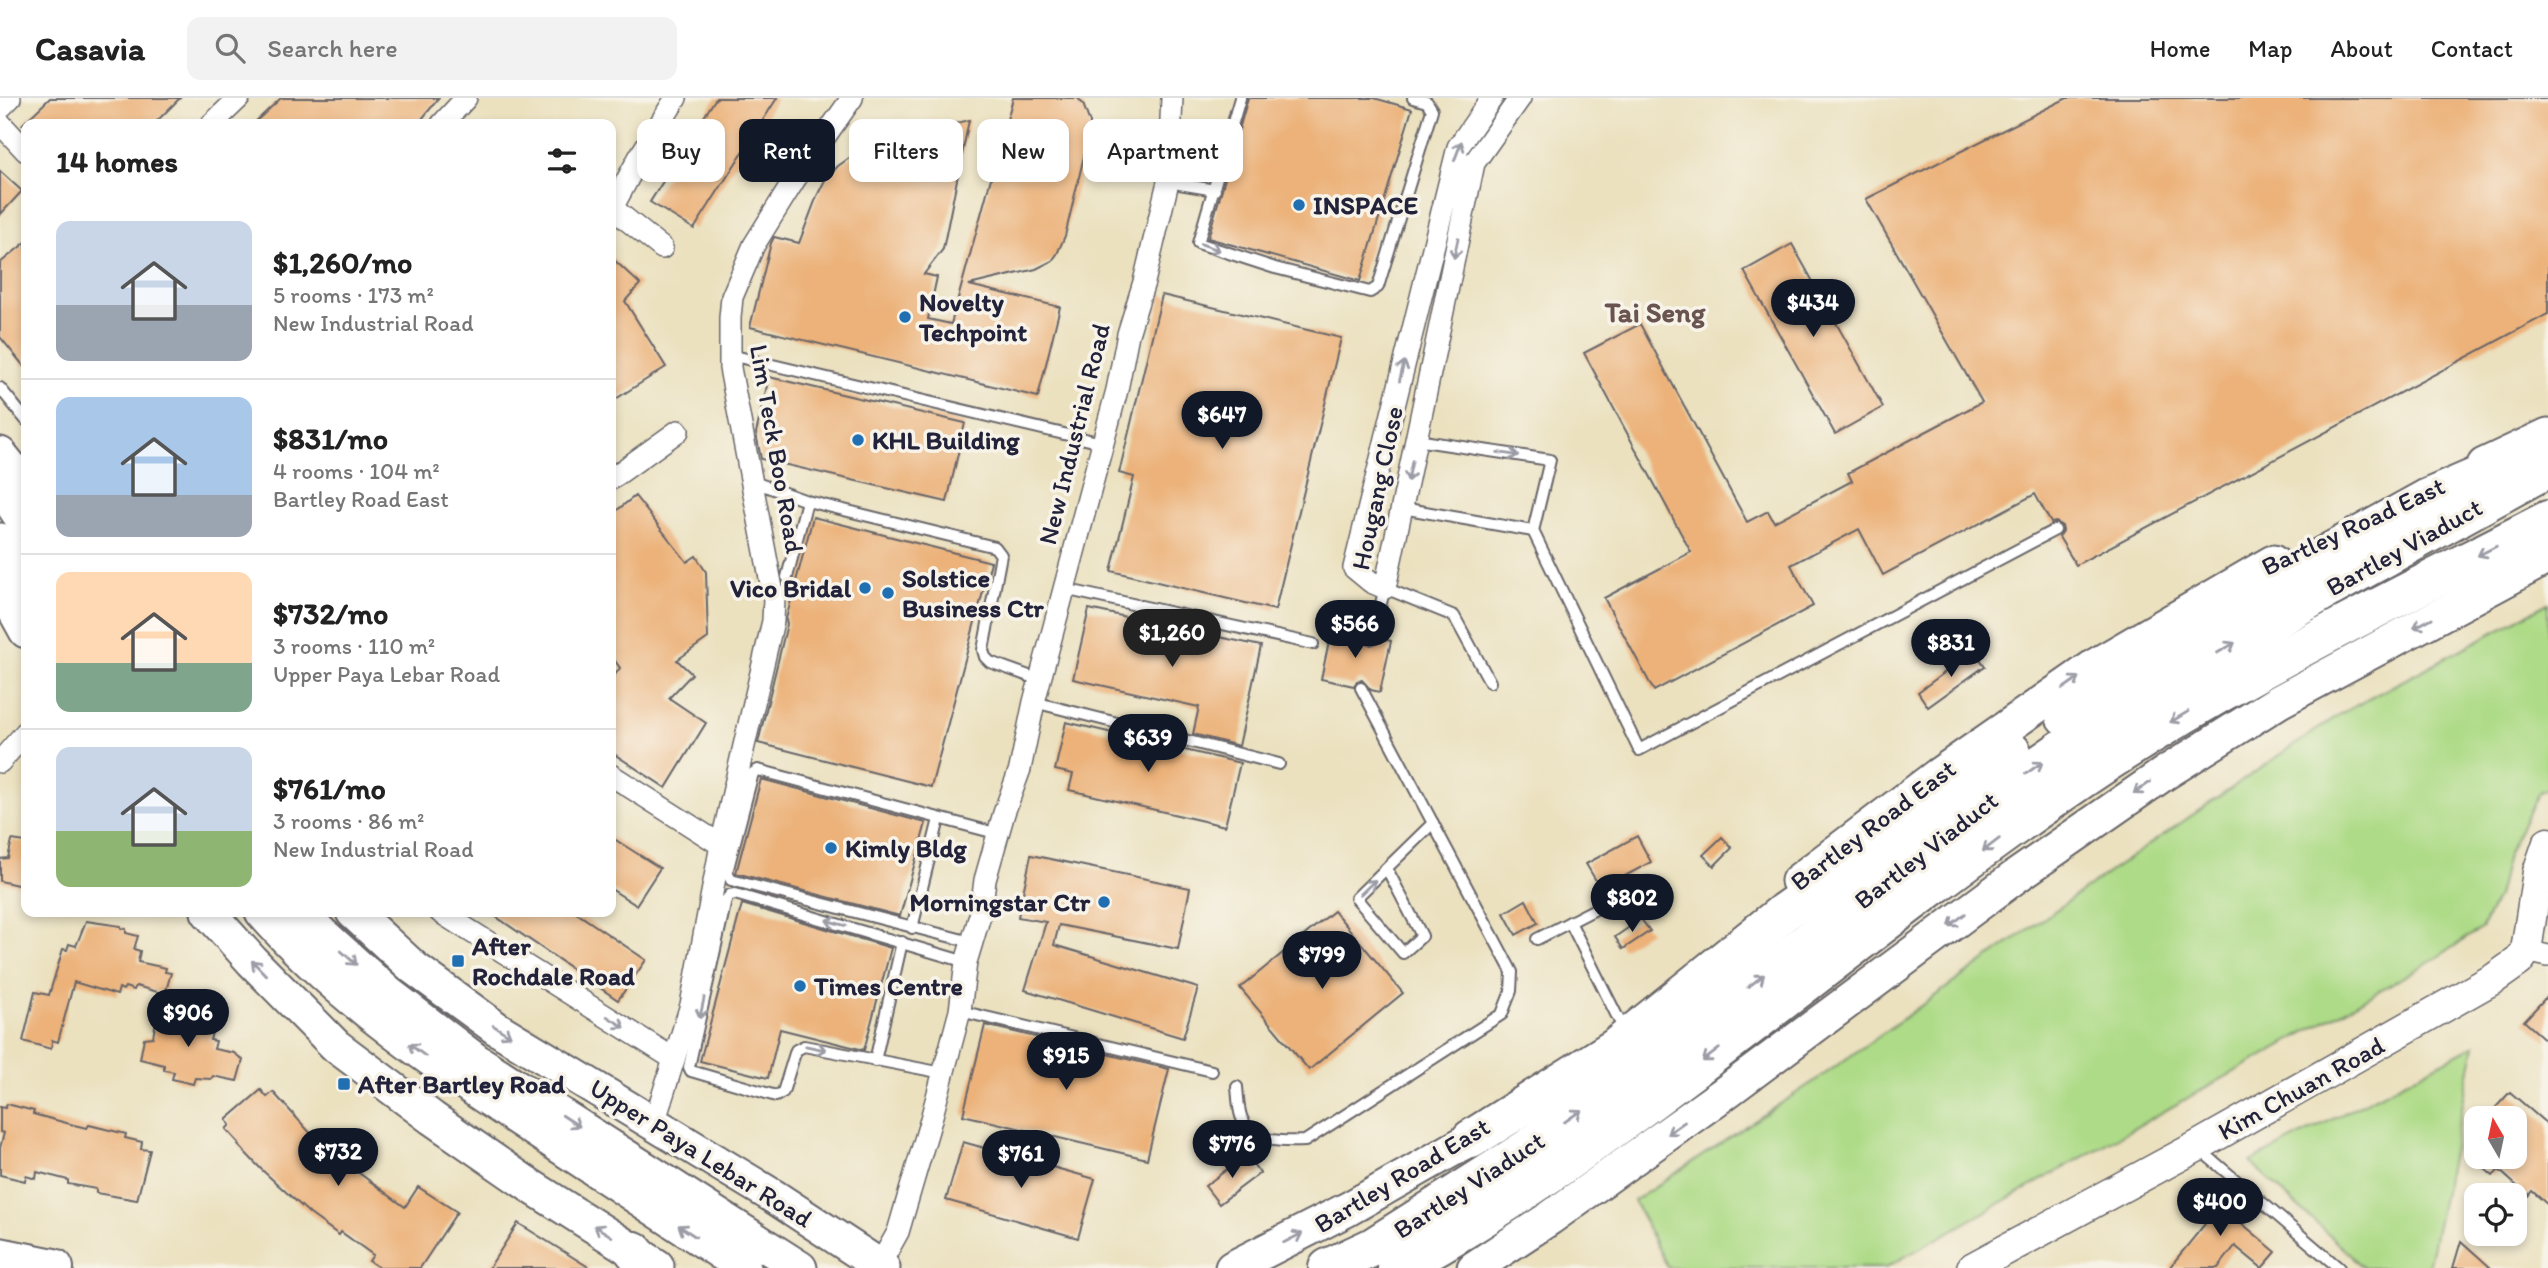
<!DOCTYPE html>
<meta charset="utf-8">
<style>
:root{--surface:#fff;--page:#f2f2f2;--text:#222;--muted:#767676;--line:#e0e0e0;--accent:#111827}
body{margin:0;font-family:Itim,sans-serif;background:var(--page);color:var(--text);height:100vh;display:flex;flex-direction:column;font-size:26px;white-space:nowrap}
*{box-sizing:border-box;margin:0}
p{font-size:23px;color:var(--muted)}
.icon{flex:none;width:38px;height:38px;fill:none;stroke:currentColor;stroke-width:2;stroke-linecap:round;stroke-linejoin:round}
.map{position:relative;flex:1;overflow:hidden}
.drawer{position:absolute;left:21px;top:21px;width:595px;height:798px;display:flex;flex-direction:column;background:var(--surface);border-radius:14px;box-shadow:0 4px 10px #0003}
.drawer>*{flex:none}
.top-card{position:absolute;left:637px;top:21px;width:665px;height:63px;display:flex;gap:14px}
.needle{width:46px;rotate:351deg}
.buttons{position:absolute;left:2464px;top:1008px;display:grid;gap:14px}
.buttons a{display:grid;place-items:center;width:63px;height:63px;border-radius:14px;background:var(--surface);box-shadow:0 4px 10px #0003;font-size:35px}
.price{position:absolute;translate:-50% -60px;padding:0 16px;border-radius:24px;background:var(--accent);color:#fff;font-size:23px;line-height:46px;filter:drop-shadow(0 2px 4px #0008)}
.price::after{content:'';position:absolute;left:50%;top:42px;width:21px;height:16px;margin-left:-10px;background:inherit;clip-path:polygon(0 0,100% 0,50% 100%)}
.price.active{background:#222;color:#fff}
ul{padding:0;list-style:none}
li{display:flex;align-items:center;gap:21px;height:175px;padding:0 35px}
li+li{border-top:2px solid var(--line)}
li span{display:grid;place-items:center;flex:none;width:196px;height:140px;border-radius:14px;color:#555}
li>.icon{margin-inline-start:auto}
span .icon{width:84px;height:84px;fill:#fffc;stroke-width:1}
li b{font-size:30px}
h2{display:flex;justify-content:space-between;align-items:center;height:84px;padding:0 35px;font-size:30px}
.pill{padding:0 24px;border-radius:14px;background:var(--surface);box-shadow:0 4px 10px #0003;font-size:24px;line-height:63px}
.pill.active{background:var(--accent);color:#fff}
header{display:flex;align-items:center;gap:42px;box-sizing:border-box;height:98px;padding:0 35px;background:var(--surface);border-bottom:2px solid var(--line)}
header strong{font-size:33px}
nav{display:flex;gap:38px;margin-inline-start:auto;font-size:24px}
.search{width:490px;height:63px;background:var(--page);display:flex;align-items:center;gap:18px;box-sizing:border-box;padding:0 24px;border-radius:14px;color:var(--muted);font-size:26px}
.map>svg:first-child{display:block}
</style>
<header>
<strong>Casavia</strong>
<div class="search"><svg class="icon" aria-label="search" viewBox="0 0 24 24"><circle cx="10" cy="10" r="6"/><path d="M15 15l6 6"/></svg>Search here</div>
<nav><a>Home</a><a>Map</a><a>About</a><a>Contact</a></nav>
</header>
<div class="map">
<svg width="2548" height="1170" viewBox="0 0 2548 1170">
<rect width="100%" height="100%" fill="#f7f3e8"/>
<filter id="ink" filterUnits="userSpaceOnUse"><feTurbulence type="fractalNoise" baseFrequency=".0143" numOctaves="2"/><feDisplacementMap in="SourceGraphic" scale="14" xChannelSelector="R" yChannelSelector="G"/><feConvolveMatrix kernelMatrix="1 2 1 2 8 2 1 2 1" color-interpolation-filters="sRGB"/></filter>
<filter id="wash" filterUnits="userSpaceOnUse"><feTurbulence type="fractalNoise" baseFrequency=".00686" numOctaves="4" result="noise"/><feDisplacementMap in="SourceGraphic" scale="28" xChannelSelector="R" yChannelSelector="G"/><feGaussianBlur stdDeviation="1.57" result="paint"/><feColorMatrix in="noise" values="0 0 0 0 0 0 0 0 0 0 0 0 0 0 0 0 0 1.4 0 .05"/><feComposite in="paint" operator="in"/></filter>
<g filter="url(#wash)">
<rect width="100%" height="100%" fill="#ebe1bf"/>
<g fill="#aedb87" stroke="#687e61" stroke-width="2">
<polygon points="2548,505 2548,690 2539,694 2507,757 2497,799 2482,830 2430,864 1885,1170 1668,1170 1634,1103 1825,976 2112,772 2340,616"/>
<polygon points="2475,947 2428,1170 2364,1170 2250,1064"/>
</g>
<g id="blocks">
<g fill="#ecb27a">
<polygon points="50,0 180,0 154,26 23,26"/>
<polygon points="281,0 439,0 418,26 253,26"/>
<polygon points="716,0 777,0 694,131 650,104"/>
<polygon points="1013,0 1078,0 1083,6 1090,25 1090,33 1065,138 1057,156 1052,163 1036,171 969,187 1060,209 1038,299 750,229 771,145 774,139 799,145 817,98 825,82 838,68 855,56 874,46 969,22 943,151 924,176 937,179 928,221 951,226"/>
<polygon points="1248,0 1374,0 1412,11 1360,183 1208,140"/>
<polygon points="2067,0 2548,0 2548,216 2076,467 2059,439 2063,433 2062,428 2056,424 2051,425 2035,396 1883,477 1859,431 1791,467 1813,508 1654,593 1604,500 1691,454 1584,255 1640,226 1747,424 1768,413 1774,424 1852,383 1848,375 1982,304 1866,101"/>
<polygon points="0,73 22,93 0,117"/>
<polygon points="26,144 26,271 0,239 0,165"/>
<polygon points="1792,146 1883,309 1835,336 1744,173"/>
<polygon points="611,159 640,186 625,203 666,269 611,304"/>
<polygon points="1162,197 1341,240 1275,512 1111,473 1134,379 1119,375"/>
<polygon points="769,279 965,325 947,404 761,361 756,335"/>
<polygon points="635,398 687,464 696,458 706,474 708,540 677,562 692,576 669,600 706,625 666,690 611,654 611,582 620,570 611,557 611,417"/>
<polygon points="813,419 991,464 931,689 758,645 787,526 786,521"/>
<polygon points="1089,511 1261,548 1239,648 1193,636 1199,609 1073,581"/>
<polygon points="1332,530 1364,537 1366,544 1371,547 1377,545 1380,540 1391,543 1380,594 1371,592 1362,582 1357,583 1354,588 1321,581"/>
<polygon points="1974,553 1985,568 1928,609 1918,594"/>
<polygon points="1066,624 1240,665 1225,728 1069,692 1073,676 1055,672"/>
<polygon points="761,681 926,725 900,818 736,775"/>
<polygon points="1637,738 1651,764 1601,791 1586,766"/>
<polygon points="611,739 660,770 636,807 611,791"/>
<polygon points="1722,739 1732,750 1714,768 1703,757"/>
<polygon points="12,742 26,744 26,789 0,783 0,761 8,760"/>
<polygon points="1031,757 1190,790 1178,851 1059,827 1054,847 1198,890 1183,940 1025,892 1046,824 1018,819"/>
<polygon points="1526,802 1538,825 1516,837 1504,815"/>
<polygon points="742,806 891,850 864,952 780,931 768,980 700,963"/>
<polygon points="1334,813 1403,895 1309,972 1240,890"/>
<polygon points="489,814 575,814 646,862 618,902"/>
<polygon points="1641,821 1650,833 1623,851 1615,839"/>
<polygon points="86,823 121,828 121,830 126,831 126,835 138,838 134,851 140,853 138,864 166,870 165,874 171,875 165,896 136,888 134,892 125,889 123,892 119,890 117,897 74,884 58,944 52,942 51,951 23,943 35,894 49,897 63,851 67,852 69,846 76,848"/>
<polygon points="2548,897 2548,944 2524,923"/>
<polygon points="159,908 202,920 203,923 214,927 210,942 216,943 214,951 234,955 243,962 237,983 213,978 211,981 195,980 193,986 172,981 174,974 164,972 164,967 140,961 144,940 153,939"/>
<polygon points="985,927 1169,971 1147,1061 963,1017"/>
<polygon points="261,992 267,999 273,994 314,1039 312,1042 337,1066 340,1061 405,1109 418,1089 457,1114 420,1170 380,1170 369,1163 373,1157 341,1134 339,1137 310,1116 262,1072 238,1047 239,1045 226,1031 230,1027 226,1022"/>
<polygon points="2510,994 2548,1027 2548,1107 2532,1093 2528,1098 2499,1072 2493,1078 2471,1059 2515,1059 2515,1020 2486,1020"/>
<polygon points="7,1006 34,1013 33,1016 74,1027 87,1030 89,1027 126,1036 125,1040 142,1044 141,1051 150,1052 137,1102 96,1095 96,1091 68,1086 68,1082 37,1074 36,1081 26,1078 25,1083 0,1077 0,1050 4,1035 0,1034 0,1009 5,1010"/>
<polygon points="963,1044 1095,1081 1078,1140 946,1102"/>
<polygon points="1246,1057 1260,1075 1219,1106 1205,1088"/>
<polygon points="2202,1092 2276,1154 2262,1170 2235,1148 2218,1170 2169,1170 2205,1126 2186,1111"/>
<polygon points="518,1125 590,1170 489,1170"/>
<polygon points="2461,1143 2491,1170 2453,1170"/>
</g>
</g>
</g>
<g filter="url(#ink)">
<use href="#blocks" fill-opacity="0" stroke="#686569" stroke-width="2"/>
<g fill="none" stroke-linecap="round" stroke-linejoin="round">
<defs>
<g id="lane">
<polyline points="1240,0 1198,145 1275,170 1370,194 1378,189 1432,12 1427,4 1413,0"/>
<polyline points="1168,84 1215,92"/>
<polyline points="730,257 1102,345"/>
<polyline points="0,290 26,322"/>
<polyline points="751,383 807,403 995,449 1001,457 983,552 985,559 990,564 1040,582"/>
<polyline points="1402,410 1533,433 1550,362 1416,342"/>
<polyline points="1533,433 1639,652 2055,432"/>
<polyline points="787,479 807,403"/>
<polyline points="1064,491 1313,546"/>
<polyline points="1372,539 1385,490 1454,518 1490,584"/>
<polyline points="1034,604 1279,666"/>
<polyline points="1387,771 1422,838 1403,855 1356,800 1433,725"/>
<polyline points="1570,824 1620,924"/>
<polyline points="912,830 939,721"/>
<polyline points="1537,841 1648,784"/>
<polyline points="971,844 731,782 727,774 753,675 758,672 999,736"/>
<polyline points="960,913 1212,973"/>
<polyline points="875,963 902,844"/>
<polyline points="943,975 804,948 796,952 783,994 776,998 691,973 689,969 726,802 730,797 735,796 966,864"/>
<path d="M1237,989C1238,998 1238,1009 1241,1018C1250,1045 1281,1044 1305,1043L1502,916L1511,893L1512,874L1361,590"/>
<polyline points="2198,1050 2339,1170"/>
</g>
<g id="street">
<polyline points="1492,0 1458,49 1354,470 1371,484 1385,490 1474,65 1520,0"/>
<polyline points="0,10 10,0"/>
<polyline points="0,25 26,53"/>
<polyline points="212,26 239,0"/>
<polyline points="442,26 466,0"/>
<polyline points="611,109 662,150"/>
<polyline points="612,110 640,58 676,0"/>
<polyline points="611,381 678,333"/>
<polyline points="0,664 26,634"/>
<polyline points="611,677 721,747"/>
<polyline points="440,814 674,961"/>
<polyline points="2526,853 2548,858"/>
<polyline points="654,1025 691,907 721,747 773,523 774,501 730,270 730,220 732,199 754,147 795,81 852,0"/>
<polyline points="879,1168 898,1134 930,1025 960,913 966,864 981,814 985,782 1004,715 1020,671 1034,604 1117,292 1128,236 1144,184 1168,84 1172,0"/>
</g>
<polyline id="secondary" points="1972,1170 2196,1049 2495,880 2519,863 2526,853 2538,774 2548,745"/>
<g id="primary">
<polyline points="0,356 26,388"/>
<polyline points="2484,367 2548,337"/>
<polyline points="0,388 26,427"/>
<polyline points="0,442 26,481"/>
<polyline points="0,486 26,533"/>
<polyline points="1798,783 1938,677 2096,567 2273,464"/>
<polyline points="208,814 252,863 336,948 432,1020 532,1089 657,1168"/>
<path d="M262,814C342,905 443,972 544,1038C611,1082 678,1126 744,1170"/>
<polyline points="298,814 388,895 477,963 800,1170"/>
<polyline points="353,814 414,870 496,930 773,1098 883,1170"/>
<polyline points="1232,1170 1348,1111 1471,1041 1492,1025"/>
<polyline points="1474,1170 1550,1120 1722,997 2015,779 2165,675 2278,604 2548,459"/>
</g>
<g id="highway">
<polyline points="2065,618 2199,527 2426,401 2514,363"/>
<polyline points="1471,1041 1615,950 1784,814 2012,654"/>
<polyline points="634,1153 648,1170"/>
<polyline points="0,1159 54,1170"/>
<polyline points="1328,1170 1373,1149 1527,1051 1678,944 2010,687 2098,626 2329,490 2548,370"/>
<path d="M1397,1170C1503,1113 1599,1042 1695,970C1816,878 1935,783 2060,696C2213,589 2382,508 2548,422"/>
</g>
</defs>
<use href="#lane" stroke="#686569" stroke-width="14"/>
<use href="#street" stroke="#686569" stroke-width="24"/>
<use href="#secondary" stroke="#686569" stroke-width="33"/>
<use href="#primary" stroke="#686569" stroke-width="37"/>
<use href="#highway" stroke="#686569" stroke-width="42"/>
<use href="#lane" stroke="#fff" stroke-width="10"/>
<use href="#street" stroke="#fff" stroke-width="21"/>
<use href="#secondary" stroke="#fff" stroke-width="30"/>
<use href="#primary" stroke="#fff" stroke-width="33"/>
<use href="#highway" stroke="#fff" stroke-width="38"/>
</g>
<defs><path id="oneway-shaft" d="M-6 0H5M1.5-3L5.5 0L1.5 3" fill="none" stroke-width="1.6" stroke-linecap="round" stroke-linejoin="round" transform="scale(1.75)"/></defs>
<g stroke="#9c9ca7">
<use href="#oneway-shaft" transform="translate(1458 53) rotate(-69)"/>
<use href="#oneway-shaft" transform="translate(1210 149) rotate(19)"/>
<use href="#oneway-shaft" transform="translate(1456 150) rotate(102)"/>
<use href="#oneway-shaft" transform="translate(1402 273) rotate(-76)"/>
<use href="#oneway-shaft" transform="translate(1508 356) rotate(9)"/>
<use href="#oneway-shaft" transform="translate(1410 373) rotate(102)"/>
<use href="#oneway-shaft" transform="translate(2487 453) rotate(153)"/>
<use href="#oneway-shaft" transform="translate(2423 525) rotate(151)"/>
<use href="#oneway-shaft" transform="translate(2226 550) rotate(-30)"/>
<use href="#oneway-shaft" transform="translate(2071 585) rotate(-35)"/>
<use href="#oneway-shaft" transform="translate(2179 619) rotate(149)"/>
<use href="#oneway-shaft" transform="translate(2034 670) rotate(-35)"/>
<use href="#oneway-shaft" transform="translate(2142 690) rotate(145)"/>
<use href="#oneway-shaft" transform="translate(1991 747) rotate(143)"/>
<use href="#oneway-shaft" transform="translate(1368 789) rotate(-44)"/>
<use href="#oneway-shaft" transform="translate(1957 822) rotate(143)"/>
<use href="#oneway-shaft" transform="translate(836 825) rotate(-164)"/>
<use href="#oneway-shaft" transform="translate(349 860) rotate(42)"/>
<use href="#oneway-shaft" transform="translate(259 870) rotate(-134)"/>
<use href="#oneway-shaft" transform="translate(1756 883) rotate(-38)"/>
<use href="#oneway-shaft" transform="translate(702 910) rotate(102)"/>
<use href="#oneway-shaft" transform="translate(616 924) rotate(32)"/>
<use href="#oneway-shaft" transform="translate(502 933) rotate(32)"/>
<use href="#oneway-shaft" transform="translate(816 950) rotate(12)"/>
<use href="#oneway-shaft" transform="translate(417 952) rotate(-144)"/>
<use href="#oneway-shaft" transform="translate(1711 957) rotate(143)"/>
<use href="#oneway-shaft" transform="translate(1573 1018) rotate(-35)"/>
<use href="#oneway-shaft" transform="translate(571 1023) rotate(33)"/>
<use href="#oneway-shaft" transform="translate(1676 1030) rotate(145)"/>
<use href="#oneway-shaft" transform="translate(603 1133) rotate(-148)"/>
<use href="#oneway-shaft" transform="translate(687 1133) rotate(-147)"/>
<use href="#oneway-shaft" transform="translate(1293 1140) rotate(-27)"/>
</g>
</g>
<g fill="#1f6fb2" stroke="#f7f3e8" stroke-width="2.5">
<circle cx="1299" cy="107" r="7"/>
<circle cx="905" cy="219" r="7"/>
<circle cx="858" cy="342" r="7"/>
<circle cx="865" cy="490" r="7"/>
<circle cx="888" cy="495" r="7"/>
<circle cx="831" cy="750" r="7"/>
<circle cx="1104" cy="804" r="7"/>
<rect x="451" y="856" width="14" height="14" rx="3.5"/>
<circle cx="800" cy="888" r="7"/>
<rect x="337" y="979" width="14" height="14" rx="3.5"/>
</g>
<g text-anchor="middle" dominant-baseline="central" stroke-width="7" stroke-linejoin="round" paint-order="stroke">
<g font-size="26" font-weight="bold" fill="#22223b" stroke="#f7f3e8" text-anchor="start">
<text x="1313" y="107">INSPACE</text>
<text x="919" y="204">Novelty<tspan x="919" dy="30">Techpoint</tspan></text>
<text x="872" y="342">KHL Building</text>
<text x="902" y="480">Solstice<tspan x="902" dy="30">Business Ctr</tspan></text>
<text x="851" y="490" text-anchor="end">Vico Bridal</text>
<text x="845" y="750">Kimly Bldg</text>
<text x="1090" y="804" text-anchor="end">Morningstar Ctr</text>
<text x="472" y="848">After<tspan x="472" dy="30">Rochdale Road</tspan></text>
<text x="814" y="888">Times Centre</text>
<text x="358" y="986">After Bartley Road</text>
</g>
<g font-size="26" fill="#22223b" stroke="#f7f3e8">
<text transform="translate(1074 336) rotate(-76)">New Industrial Road</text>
<text transform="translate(777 351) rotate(80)">Lim Teck Boo Road</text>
<text transform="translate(1377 390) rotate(-78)">Hougang Close</text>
<text transform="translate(2353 428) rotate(-25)">Bartley Road East</text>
<text transform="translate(2404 449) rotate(-29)">Bartley Viaduct</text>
<text transform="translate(1873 727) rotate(-37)">Bartley Road East</text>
<text transform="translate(1926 752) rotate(-38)">Bartley Viaduct</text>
<text transform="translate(2301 990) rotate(-29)">Kim Chuan Road</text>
<text transform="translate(701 1055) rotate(32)">Upper Paya Lebar Road</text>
<text transform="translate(1402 1077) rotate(-31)">Bartley Road East</text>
<text transform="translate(1469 1087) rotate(-33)">Bartley Viaduct</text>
</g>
<g font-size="28" font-weight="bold" fill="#695451" stroke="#f7f3e8">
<text x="1655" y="214">Tai Seng</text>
</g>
</g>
</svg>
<div class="buttons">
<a><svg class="needle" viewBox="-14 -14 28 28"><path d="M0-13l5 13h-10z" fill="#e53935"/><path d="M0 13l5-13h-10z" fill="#767676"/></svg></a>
<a><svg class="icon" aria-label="locate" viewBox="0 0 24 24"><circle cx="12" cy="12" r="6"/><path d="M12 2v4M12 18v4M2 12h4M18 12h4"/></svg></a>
</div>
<b class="price" style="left:1813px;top:241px">$434</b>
<b class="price" style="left:1222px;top:353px">$647</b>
<b class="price" style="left:1355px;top:562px">$566</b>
<b class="price active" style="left:1172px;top:571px">$1,260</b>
<b class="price" style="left:1951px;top:581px">$831</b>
<b class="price" style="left:1148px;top:676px">$639</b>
<b class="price" style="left:1632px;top:836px">$802</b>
<b class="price" style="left:1322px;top:893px">$799</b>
<b class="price" style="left:188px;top:951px">$906</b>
<b class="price" style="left:1066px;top:994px">$915</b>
<b class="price" style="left:1232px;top:1082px">$776</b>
<b class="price" style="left:338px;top:1090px">$732</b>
<b class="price" style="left:1021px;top:1092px">$761</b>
<b class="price" style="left:2220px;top:1140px">$400</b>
<div class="top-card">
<a class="pill">Buy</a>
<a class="pill active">Rent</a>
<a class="pill">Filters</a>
<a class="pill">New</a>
<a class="pill">Apartment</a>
</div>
<section class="drawer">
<h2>14 homes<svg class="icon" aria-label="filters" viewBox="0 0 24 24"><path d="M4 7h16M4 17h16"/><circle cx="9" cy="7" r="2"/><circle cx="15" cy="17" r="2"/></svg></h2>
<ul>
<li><span style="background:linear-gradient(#c9d6e8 60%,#9aa5b1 0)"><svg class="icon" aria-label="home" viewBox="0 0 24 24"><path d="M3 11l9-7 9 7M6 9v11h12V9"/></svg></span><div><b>$1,260/mo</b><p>5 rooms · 173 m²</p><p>New Industrial Road</p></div></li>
<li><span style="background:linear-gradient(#a9c7e8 70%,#9aa5b1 0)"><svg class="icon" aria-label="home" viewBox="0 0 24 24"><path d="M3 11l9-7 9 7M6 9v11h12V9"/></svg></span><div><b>$831/mo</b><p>4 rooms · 104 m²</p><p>Bartley Road East</p></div></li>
<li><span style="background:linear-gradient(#ffd9b3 65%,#7fa58c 0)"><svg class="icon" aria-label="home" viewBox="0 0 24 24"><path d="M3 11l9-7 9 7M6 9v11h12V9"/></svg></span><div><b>$732/mo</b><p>3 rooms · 110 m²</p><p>Upper Paya Lebar Road</p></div></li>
<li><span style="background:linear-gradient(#c9d6e8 60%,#8fb573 0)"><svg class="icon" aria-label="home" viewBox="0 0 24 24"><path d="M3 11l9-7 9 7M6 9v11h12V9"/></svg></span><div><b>$761/mo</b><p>3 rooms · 86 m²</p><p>New Industrial Road</p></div></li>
</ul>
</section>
</div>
